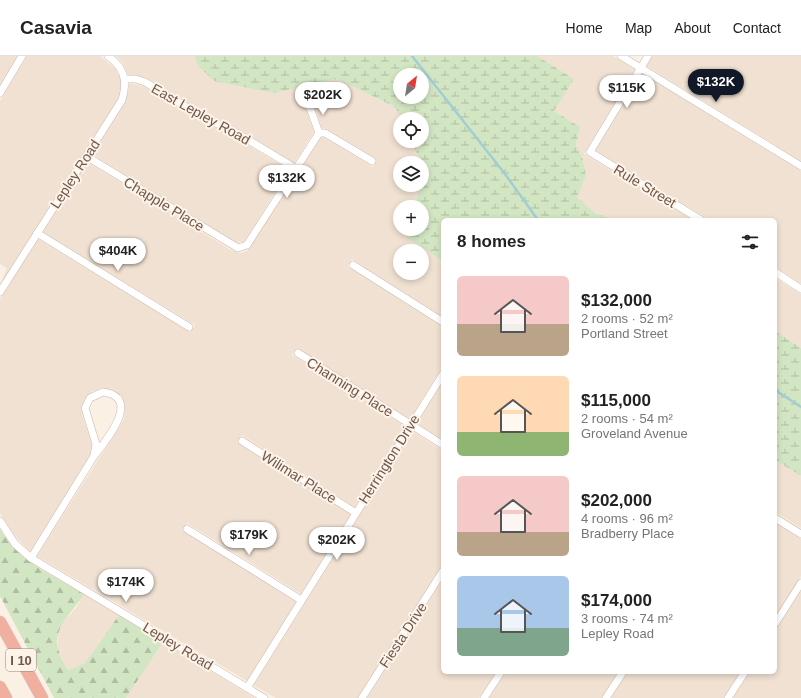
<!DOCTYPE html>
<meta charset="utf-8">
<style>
:root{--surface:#fff;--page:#f2f2f2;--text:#222;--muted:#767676;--line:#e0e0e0;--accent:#111827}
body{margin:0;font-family:Arial,sans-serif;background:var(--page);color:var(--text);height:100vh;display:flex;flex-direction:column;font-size:15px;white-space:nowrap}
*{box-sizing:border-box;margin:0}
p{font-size:13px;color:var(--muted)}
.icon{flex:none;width:22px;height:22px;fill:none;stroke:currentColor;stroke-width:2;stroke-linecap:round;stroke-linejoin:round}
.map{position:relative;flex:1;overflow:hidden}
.details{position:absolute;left:441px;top:162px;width:336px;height:456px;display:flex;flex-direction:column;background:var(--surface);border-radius:6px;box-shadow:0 2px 6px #0003}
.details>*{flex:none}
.needle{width:26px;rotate:30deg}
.controls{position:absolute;left:393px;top:12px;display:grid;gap:8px}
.controls a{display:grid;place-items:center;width:36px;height:36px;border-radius:50%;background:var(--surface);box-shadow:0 2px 6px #0003;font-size:20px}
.price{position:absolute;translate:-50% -34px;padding:0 9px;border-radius:14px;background:#fff;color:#222;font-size:13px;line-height:26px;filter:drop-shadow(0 1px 2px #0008)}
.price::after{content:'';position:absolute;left:50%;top:24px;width:12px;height:9px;margin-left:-6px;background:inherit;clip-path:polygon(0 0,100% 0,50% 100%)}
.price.current{background:var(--accent);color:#fff}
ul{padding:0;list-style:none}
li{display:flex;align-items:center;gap:12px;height:100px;padding:0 16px}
li span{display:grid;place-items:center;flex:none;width:112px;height:80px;border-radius:6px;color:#555}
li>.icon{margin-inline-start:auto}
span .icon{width:48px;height:48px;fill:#fffc;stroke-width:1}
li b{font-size:17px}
h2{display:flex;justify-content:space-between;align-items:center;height:48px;padding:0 16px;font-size:17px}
header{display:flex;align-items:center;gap:24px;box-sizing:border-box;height:56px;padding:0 20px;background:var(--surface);border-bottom:1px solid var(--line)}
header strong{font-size:19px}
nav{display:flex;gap:22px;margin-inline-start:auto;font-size:14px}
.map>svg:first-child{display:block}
</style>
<header>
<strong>Casavia</strong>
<nav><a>Home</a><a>Map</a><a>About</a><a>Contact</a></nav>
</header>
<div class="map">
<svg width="801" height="642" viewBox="0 0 801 642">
<defs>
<pattern id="forest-firs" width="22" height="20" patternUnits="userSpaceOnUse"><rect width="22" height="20" fill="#d3e6c3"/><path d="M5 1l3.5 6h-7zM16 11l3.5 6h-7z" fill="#b0bda0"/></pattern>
<pattern id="wetland-marsh" width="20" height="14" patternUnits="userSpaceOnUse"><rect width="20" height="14" fill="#d3e6c3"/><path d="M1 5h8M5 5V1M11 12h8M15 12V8" fill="none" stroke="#b0bda0"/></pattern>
</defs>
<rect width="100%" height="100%" fill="#faf0e3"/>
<g fill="#f1e1d2" fill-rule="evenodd">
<polygon points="0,0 18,0 0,29"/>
<polygon points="27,0 100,0 116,13 121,24 121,35 119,42 0,229 7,212 0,208 0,45"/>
<path d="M116,0H194L198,10L274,37L337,23L395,51L401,63L400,85H411L422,107H400V129H422L414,151H400V173H407L405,181L443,205V261L352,203L347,210L443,271V310L410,363L297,292L292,299L406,371L355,451L242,379L237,386L351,458L301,538L187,467L182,474L296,546L247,625L37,500L124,363L125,349L122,342L115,335L102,332L93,335L84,344L82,359L92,389L90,399L30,496L15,480L0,457V243L38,183L190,276L195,269L43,176L87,106L231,194L241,197L247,195L250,191L320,81H323L373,111L377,103L327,73L321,72L311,43L304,47L314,76L294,107L232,69L210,60L147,22L128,19L123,7ZM400,195H422V217H400Z"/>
<polygon points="537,0 613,0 635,14 584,98 693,164 616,164 595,157 577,141 586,120 583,104 576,89 580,71 554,55 573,23"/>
<polygon points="652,0 801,0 801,105 646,10"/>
<polygon points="642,17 801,115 801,228 775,211 775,164 710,164 595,94"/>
<polygon points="130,27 143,30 206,68 228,77 289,114 244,186 235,186 92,98 125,46"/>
<polygon points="775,222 801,238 801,292 775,275"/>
<polygon points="443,325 443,384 417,367"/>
<polygon points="412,375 443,395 443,508 358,642 276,642 253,629"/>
<polygon points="775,404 801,420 801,472 775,456"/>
<polygon points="775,467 801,483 801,520 775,561"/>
<polygon points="443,523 443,616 496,616 479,642 367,642"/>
<polygon points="801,535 801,642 733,642 749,616 775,616 775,575"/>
<polygon points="84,538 121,560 119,559 85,607 68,614 57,592 59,571 76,552"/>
<polygon points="163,586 224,623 255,642 126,642"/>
<polygon points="505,616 618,616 602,642 489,642"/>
<polygon points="627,616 740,616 724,642 611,642"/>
</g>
<path fill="url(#forest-firs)" d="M0,473C21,508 51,518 84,538C74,555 52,572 58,593C60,600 64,607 68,614L85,607L119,559L163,586L126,642H54L0,540Z"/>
<g fill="url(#wetland-marsh)" fill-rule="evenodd">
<path d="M194,0H537L574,23L554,55L580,71L576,89L583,104L586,120L577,141L595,157L616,164H443V205L405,181L407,173H422V151H414L426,116L411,85H422V63H401L395,51L337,23L274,37L214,25L198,10ZM400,19H422V41H400Z"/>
<polygon points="775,275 801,292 801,420 775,404"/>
</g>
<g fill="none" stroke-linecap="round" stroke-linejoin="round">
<g stroke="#a1ced3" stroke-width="2.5">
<polyline points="412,0 505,118 538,164"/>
<polyline points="775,334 801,351"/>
</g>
<defs>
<g id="minor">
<polyline points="621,0 801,110"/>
<polyline points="648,0 590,96 701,164"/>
<polyline points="125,23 136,23 145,26 208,64 230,73 295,112"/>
<polyline points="0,37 22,0"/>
<polyline points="309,49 319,77"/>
<polyline points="319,77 325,77 372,105"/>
<polyline points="86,100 238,192 247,189 319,77"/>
<polyline points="37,177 189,271"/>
<polyline points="353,209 443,266"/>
<polyline points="775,216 801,233"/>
<path d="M0,236L122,44C128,25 124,11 108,0"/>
<polyline points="298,297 443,389"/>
<path d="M103,336C143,341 105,386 94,400L96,388L85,352L90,342Z"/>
<polyline points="242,385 356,457"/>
<polyline points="775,462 801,478"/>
<polyline points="0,465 15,488 31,502 264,642"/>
<polyline points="187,473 301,544"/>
<polyline points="31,502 94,400"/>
<polyline points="775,568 801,527"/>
<polyline points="247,632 443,318"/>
<polyline points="362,642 443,515"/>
<polyline points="484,642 501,616"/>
<polyline points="606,642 623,616"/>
<polyline points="728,642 745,616"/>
</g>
<g id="motorway">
<polyline points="0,566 42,642"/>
<polyline points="0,631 6,642"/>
</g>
</defs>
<use href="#minor" stroke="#cab7ab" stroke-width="8"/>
<use href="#motorway" stroke="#d7d0cd" stroke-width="13"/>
<use href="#minor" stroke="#fff" stroke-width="7"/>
<use href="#motorway" stroke="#f0af9f" stroke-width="12"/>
</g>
<g text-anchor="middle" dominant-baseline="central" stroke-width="4" stroke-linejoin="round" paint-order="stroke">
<rect fill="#fdf4e9" stroke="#9a857a" stroke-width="1" x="6" y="593" width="30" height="22" rx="3"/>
<g font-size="13" font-weight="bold" fill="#70564b">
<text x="21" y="604">I 10</text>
</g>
<g font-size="14" fill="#70564b" stroke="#fdf4e9">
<text transform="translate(201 58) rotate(29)">East Lepley Road</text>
<text transform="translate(75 118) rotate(-57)">Lepley Road</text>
<text transform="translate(645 130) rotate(31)">Rule Street</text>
<text transform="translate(164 148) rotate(31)">Chapple Place</text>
<text transform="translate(350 331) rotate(32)">Channing Place</text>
<text transform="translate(389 403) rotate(-58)">Herrington Drive</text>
<text transform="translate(299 421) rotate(32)">Wilimar Place</text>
<text transform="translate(403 579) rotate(-57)">Fiesta Drive</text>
<text transform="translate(178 590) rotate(31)">Lepley Road</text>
</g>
</g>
</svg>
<div class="controls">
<a><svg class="needle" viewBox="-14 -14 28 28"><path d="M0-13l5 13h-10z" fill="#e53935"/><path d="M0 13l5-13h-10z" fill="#767676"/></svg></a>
<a><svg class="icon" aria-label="locate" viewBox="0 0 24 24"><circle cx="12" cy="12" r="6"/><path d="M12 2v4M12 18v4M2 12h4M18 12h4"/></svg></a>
<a><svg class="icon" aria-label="layers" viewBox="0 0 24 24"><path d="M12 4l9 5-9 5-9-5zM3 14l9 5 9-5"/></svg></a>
<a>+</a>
<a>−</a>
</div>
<b class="price current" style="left:716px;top:47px">$132K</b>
<b class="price" style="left:627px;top:53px">$115K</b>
<b class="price" style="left:323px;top:60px">$202K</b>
<b class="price" style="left:287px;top:143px">$132K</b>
<b class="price" style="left:118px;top:216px">$404K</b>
<b class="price" style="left:249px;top:500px">$179K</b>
<b class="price" style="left:337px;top:505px">$202K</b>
<b class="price" style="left:126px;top:547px">$174K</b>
<section class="details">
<h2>8 homes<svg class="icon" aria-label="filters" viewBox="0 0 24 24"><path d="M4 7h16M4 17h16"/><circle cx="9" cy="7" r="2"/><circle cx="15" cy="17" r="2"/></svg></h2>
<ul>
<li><span style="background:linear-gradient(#f6c9c9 60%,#b9a48a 0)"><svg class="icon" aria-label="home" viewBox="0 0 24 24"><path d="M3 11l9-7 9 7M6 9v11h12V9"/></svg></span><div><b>$132,000</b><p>2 rooms · 52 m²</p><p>Portland Street</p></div></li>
<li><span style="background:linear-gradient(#ffd9b3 70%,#8fb573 0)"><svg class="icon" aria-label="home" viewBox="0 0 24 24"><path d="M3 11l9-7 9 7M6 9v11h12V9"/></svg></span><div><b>$115,000</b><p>2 rooms · 54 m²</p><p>Groveland Avenue</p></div></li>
<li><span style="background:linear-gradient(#f6c9c9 70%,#b9a48a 0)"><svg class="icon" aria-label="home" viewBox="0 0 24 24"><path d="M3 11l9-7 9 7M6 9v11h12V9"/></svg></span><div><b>$202,000</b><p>4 rooms · 96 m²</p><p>Bradberry Place</p></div></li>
<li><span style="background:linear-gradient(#a9c7e8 65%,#7fa58c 0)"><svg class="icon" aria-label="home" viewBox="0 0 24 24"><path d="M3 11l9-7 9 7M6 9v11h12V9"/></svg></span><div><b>$174,000</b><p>3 rooms · 74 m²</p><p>Lepley Road</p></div></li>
</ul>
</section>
</div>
